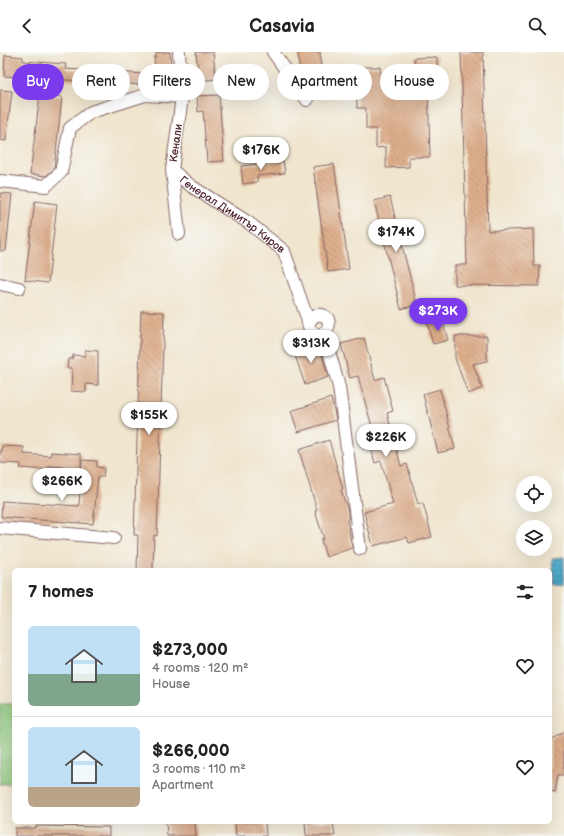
<!DOCTYPE html>
<meta charset="utf-8">
<style>
:root{--surface:#fff;--page:#f6f6f6;--text:#222;--muted:#767676;--line:#e0e0e0;--accent:#7c3aed}
body{margin:0;font-family:"Balsamiq Sans",sans-serif;background:var(--page);color:var(--text);height:100vh;display:flex;flex-direction:column;font-size:15px;white-space:nowrap}
*{box-sizing:border-box;margin:0}
p{font-size:13px;color:var(--muted)}
.icon{flex:none;width:22px;height:22px;fill:none;stroke:currentColor;stroke-width:2;stroke-linecap:round;stroke-linejoin:round}
.map{position:relative;flex:1;overflow:hidden}
.side{position:absolute;left:12px;top:516px;width:540px;height:256px;display:flex;flex-direction:column;background:var(--surface);border-radius:6px;box-shadow:0 4px 16px #0002}
.side>*{flex:none}
.guide{position:absolute;left:12px;top:12px;width:540px;height:36px;display:flex;gap:8px}
.fabs{position:absolute;left:516px;top:424px;display:grid;gap:8px}
.fabs a{display:grid;place-items:center;width:36px;height:36px;border-radius:50%;background:var(--surface);box-shadow:0 4px 16px #0002;font-size:20px}
.price{position:absolute;translate:-50% -34px;padding:0 9px;border-radius:14px;background:#fff;color:#222;font-size:13px;line-height:26px;filter:drop-shadow(0 1px 2px #0008)}
.price::after{content:'';position:absolute;left:50%;top:24px;width:12px;height:9px;margin-left:-6px;background:inherit;clip-path:polygon(0 0,100% 0,50% 100%)}
.price.current{background:var(--accent);color:#fff}
ul{padding:0;list-style:none}
li{display:flex;align-items:center;gap:12px;height:100px;padding:0 16px}
li+li{border-top:1px solid var(--line)}
li span{display:grid;place-items:center;flex:none;width:112px;height:80px;border-radius:6px;color:#555}
li>.icon{margin-inline-start:auto}
span .icon{width:48px;height:48px;fill:#fffc;stroke-width:1}
li b{font-size:17px}
h2{display:flex;justify-content:space-between;align-items:center;height:48px;padding:0 16px;font-size:17px}
.chip{padding:0 14px;border-radius:18px;background:var(--surface);box-shadow:0 4px 16px #0002;font-size:14px;line-height:36px}
.chip.current{background:var(--accent);color:#fff}
header{display:flex;justify-content:space-between;align-items:center;height:52px;padding:0 16px;background:var(--surface);font-size:18px;font-weight:700}
.map>svg:first-child{display:block}
</style>
<header><svg class="icon" aria-label="back" viewBox="0 0 24 24"><path d="M15 5l-7 7 7 7"/></svg>Casavia<svg class="icon" aria-label="search" viewBox="0 0 24 24"><circle cx="10" cy="10" r="6"/><path d="M15 15l6 6"/></svg></header>
<div class="map">
<svg width="564" height="784" viewBox="0 0 564 784">
<defs>
<pattern id="water-rules" width="6" height="5" patternUnits="userSpaceOnUse"><rect width="6" height="5" fill="#4aa8c8"/><path d="M0 2.5h6" fill="none" stroke="#4088a3"/></pattern>
<pattern id="building-back-hatch" width="6" height="6" patternUnits="userSpaceOnUse"><rect width="6" height="6" fill="#deaf8c"/><path d="M-1 5l2 2M0 0l6 6M5-1l2 2" fill="none" stroke="#b68e73"/></pattern>
</defs>
<rect width="100%" height="100%" fill="#f6f6f2"/>
<filter id="ink" filterUnits="userSpaceOnUse"><feTurbulence type="fractalNoise" baseFrequency=".025" numOctaves="2"/><feDisplacementMap in="SourceGraphic" scale="8" xChannelSelector="R" yChannelSelector="G"/><feConvolveMatrix kernelMatrix="1 2 1 2 8 2 1 2 1" color-interpolation-filters="sRGB"/></filter>
<filter id="wash" filterUnits="userSpaceOnUse"><feTurbulence type="fractalNoise" baseFrequency=".012" numOctaves="4" result="noise"/><feDisplacementMap in="SourceGraphic" scale="16" xChannelSelector="R" yChannelSelector="G"/><feGaussianBlur stdDeviation="0.9" result="paint"/><feColorMatrix in="noise" values="0 0 0 0 0 0 0 0 0 0 0 0 0 0 0 0 0 1.4 0 .05"/><feComposite in="paint" operator="in"/></filter>
<g filter="url(#wash)">
<rect width="100%" height="100%" fill="#f0e5cd"/>
<rect fill="#89c478" stroke="#6a7252" x="0" y="652" width="14" height="80"/>
<polygon fill="url(#water-rules)" stroke="#4a647a" points="564,505 564,532 554,533 552,506"/>
<g id="blocks">
<g fill="url(#building-back-hatch)">
<polygon points="156,0 170,0 171,17 155,18 154,5 156,5"/>
<polygon points="196,0 213,0 216,27 199,29"/>
<polygon points="298,0 320,0 322,31 305,32 300,25"/>
<polygon points="461,0 483,0 488,179 533,177 534,214 540,214 539,234 455,233 455,213 467,213"/>
<polygon points="5,3 23,5 23,9 66,12 65,17 146,22 145,33 4,24"/>
<polygon points="437,5 437,27 428,27 430,105 409,105 409,115 386,116 386,95 376,96 376,77 366,77 366,56 357,56 356,21 362,21 362,15 380,15 381,27 397,26 397,17 415,16 414,6"/>
<polygon points="0,38 12,39 6,89 0,88"/>
<polygon points="40,42 62,45 54,117 46,124 30,122"/>
<polygon points="219,43 224,109 207,110 203,59 198,60 197,44"/>
<polygon points="283,109 285,121 257,124 257,130 243,132 241,114"/>
<polygon points="334,112 349,217 328,220 313,115"/>
<polygon points="0,141 12,142 6,199 0,199"/>
<polygon points="390,145 417,253 401,257 374,149"/>
<polygon points="35,149 57,152 48,231 25,228"/>
<polygon points="141,259 164,260 157,484 154,483 153,518 137,518 138,483 134,483"/>
<polygon points="442,267 448,288 433,292 427,271"/>
<polygon points="455,284 487,284 487,309 473,312 482,336 468,342 455,306"/>
<polygon points="364,286 375,328 384,325 393,359 387,361 401,414 407,412 418,452 423,451 432,485 409,491 407,485 373,494 364,460 393,452 381,409 375,411 366,377 372,375 358,324 350,326 341,292"/>
<polygon points="319,292 328,325 305,333 294,300"/>
<polygon points="85,298 98,299 98,333 86,332 86,340 71,339 72,316 67,316 68,307 72,307 73,303 85,304"/>
<polygon points="440,337 455,397 438,401 423,342"/>
<polygon points="331,346 334,358 336,368 298,380 291,359"/>
<polygon points="329,388 343,437 341,438 348,459 348,467 347,467 352,496 326,505 321,487 324,487 315,459 317,458 299,398"/>
<polygon points="2,394 24,395 24,402 51,404 51,400 81,402 81,416 49,414 49,418 20,416 21,412 0,411 0,399 2,399"/>
<polygon points="82,408 97,409 97,415 104,416 103,425 98,425 93,472 1,465 2,449 79,454"/>
<polygon points="564,680 564,714 563,723 558,723 555,741 550,740 550,688"/>
<polygon points="166,770 195,770 196,784 167,784"/>
<polygon points="235,770 265,770 266,784 236,784"/>
<polygon points="305,770 333,770 335,784 306,784"/>
<polygon points="36,774 109,775 109,784 15,784 15,776 36,776"/>
</g>
</g>
</g>
<g filter="url(#ink)">
<use href="#blocks" fill-opacity="0" stroke="#846464" stroke-width="1"/>
<g fill="none" stroke-linecap="round" stroke-linejoin="round">
<defs>
<g id="minor">
<polyline points="179,0 182,45 172,118 179,182"/>
<polyline points="273,0 307,48"/>
<path id="s1" d="M172,118L191,134L249,171L284,199L306,263C308,268 308,275 311,279C319,289 332,279 328,267C321,260 313,262 309,271"/>
<polyline points="0,129 46,134 61,120 70,76 91,60 145,43 182,45"/>
<polyline points="0,232 19,236"/>
<polyline points="324,281 339,335 360,497"/>
<polyline points="0,476 114,486"/>
</g>
</defs>
<use href="#minor" stroke="#846464" stroke-width="14"/>
<use href="#minor" stroke="#fff" stroke-width="12"/>
</g>
</g>
<g text-anchor="middle" dominant-baseline="central" stroke-width="3" stroke-linejoin="round" paint-order="stroke">
<g font-size="11" fill="#4a1f2b" stroke="#f6f6f2">
<text transform="translate(176 91) rotate(-82)">Кенали</text>
<text stroke="none"><textPath href="#s1" startOffset="75">Генерал Димитър Киров</textPath></text>
</g>
</g>
</svg>
<div class="fabs">
<a><svg class="icon" aria-label="locate" viewBox="0 0 24 24"><circle cx="12" cy="12" r="6"/><path d="M12 2v4M12 18v4M2 12h4M18 12h4"/></svg></a>
<a><svg class="icon" aria-label="layers" viewBox="0 0 24 24"><path d="M12 4l9 5-9 5-9-5zM3 14l9 5 9-5"/></svg></a>
</div>
<b class="price" style="left:261px;top:119px">$176K</b>
<b class="price" style="left:396px;top:201px">$174K</b>
<b class="price current" style="left:438px;top:280px">$273K</b>
<b class="price" style="left:311px;top:312px">$313K</b>
<b class="price" style="left:149px;top:384px">$155K</b>
<b class="price" style="left:386px;top:406px">$226K</b>
<b class="price" style="left:62px;top:450px">$266K</b>
<div class="guide">
<a class="chip current">Buy</a>
<a class="chip">Rent</a>
<a class="chip">Filters</a>
<a class="chip">New</a>
<a class="chip">Apartment</a>
<a class="chip">House</a>
</div>
<section class="side">
<h2>7 homes<svg class="icon" aria-label="filters" viewBox="0 0 24 24"><path d="M4 7h16M4 17h16"/><circle cx="9" cy="7" r="2"/><circle cx="15" cy="17" r="2"/></svg></h2>
<ul>
<li><span style="background:linear-gradient(#bfe0f5 60%,#7fa58c 0)"><svg class="icon" aria-label="home" viewBox="0 0 24 24"><path d="M3 11l9-7 9 7M6 9v11h12V9"/></svg></span><div><b>$273,000</b><p>4 rooms · 120 m²</p><p>House</p></div><svg class="icon" aria-label="heart" viewBox="0 0 24 24"><path d="M12 20l-8-8c-3-5 5-10 8-4 3-6 11-1 8 4z"/></svg></li>
<li><span style="background:linear-gradient(#bfe0f5 75%,#b9a48a 0)"><svg class="icon" aria-label="home" viewBox="0 0 24 24"><path d="M3 11l9-7 9 7M6 9v11h12V9"/></svg></span><div><b>$266,000</b><p>3 rooms · 110 m²</p><p>Apartment</p></div><svg class="icon" aria-label="heart" viewBox="0 0 24 24"><path d="M12 20l-8-8c-3-5 5-10 8-4 3-6 11-1 8 4z"/></svg></li>
</ul>
</section>
</div>
